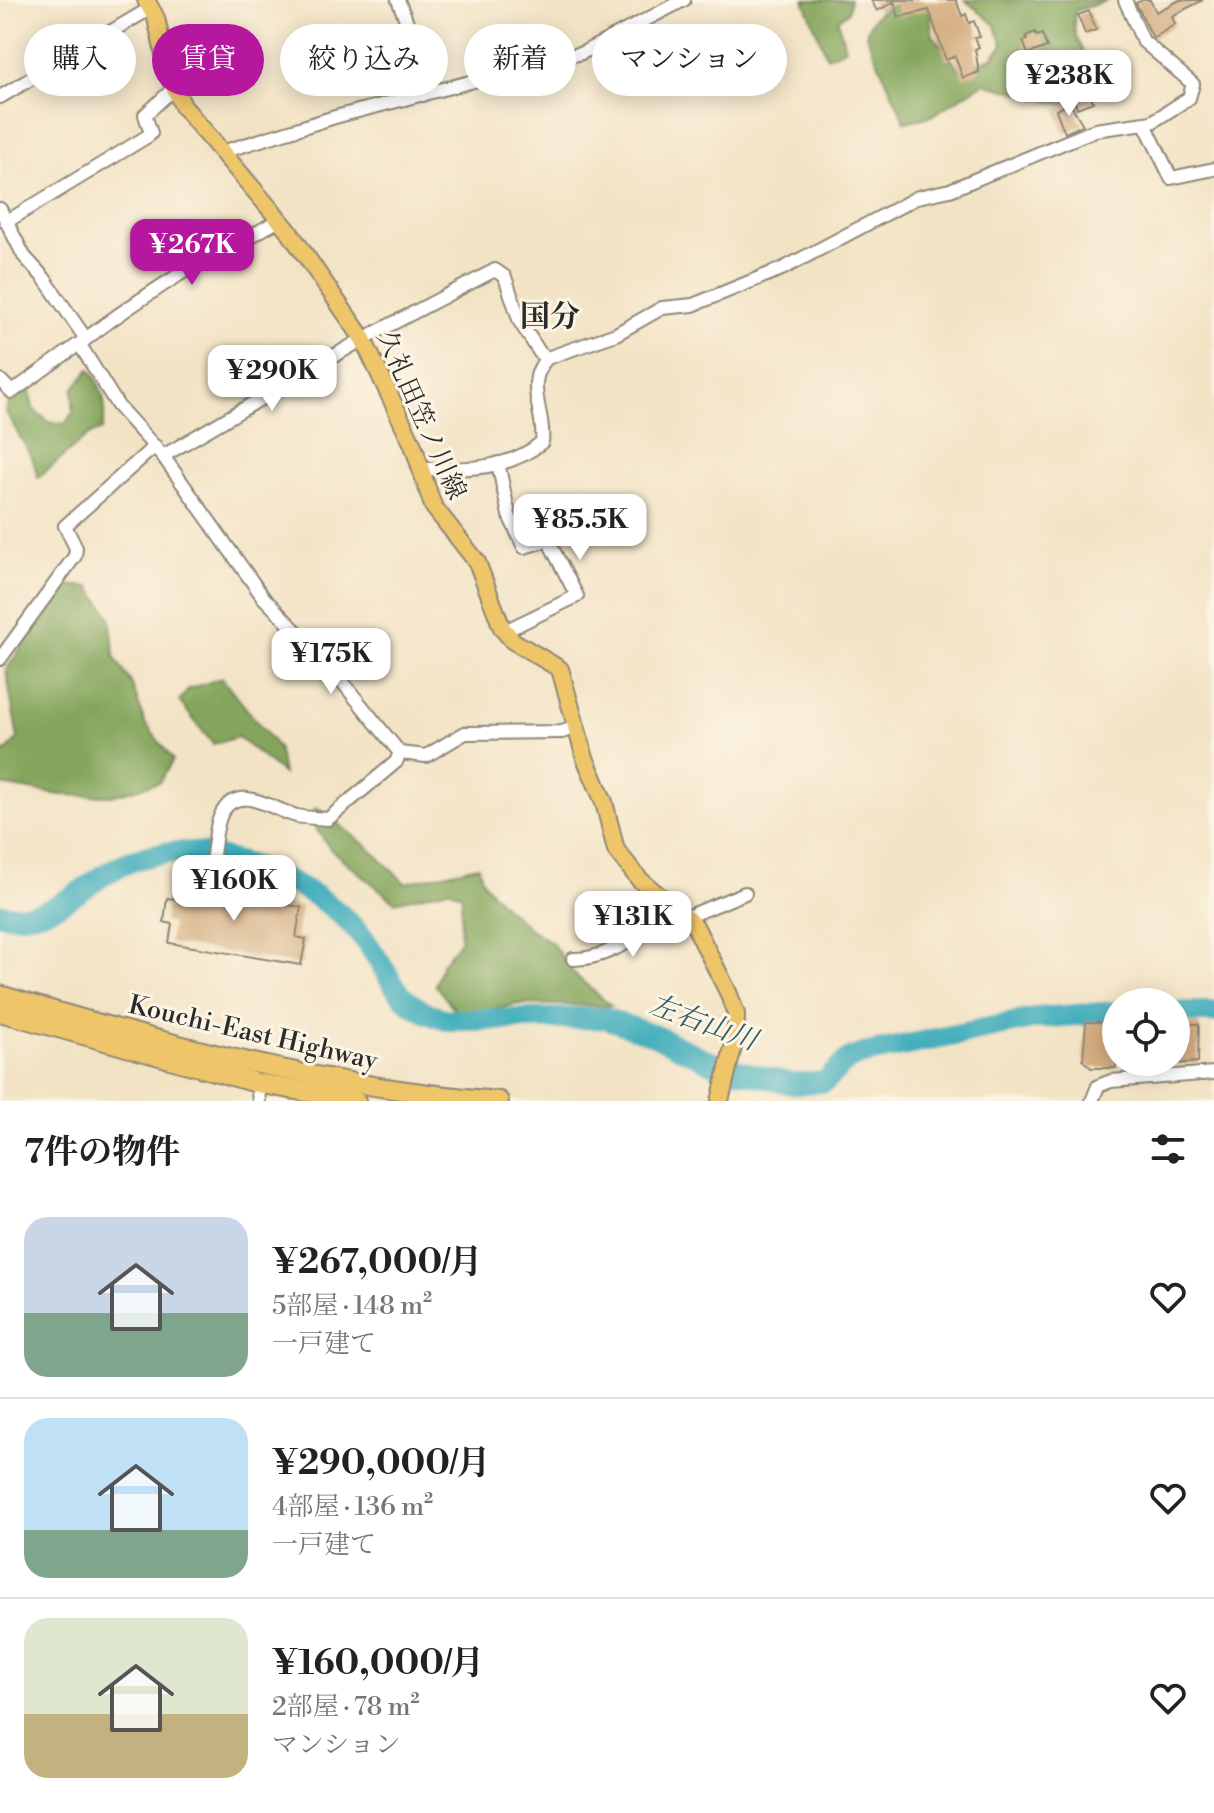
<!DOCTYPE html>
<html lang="ja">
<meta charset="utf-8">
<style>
:root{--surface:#fff;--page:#f2f2f2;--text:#222;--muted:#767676;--line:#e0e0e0;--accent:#b5179e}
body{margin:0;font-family:"Libre Bodoni","Noto Serif JP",serif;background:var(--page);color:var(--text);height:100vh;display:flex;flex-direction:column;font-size:30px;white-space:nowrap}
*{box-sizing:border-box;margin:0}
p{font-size:26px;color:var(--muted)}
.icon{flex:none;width:44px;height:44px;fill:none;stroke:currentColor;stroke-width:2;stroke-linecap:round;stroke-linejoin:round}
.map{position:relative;height:1101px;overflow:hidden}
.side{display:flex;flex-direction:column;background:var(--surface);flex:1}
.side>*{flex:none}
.guide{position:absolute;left:24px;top:24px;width:800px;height:72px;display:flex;gap:16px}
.controls{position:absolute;left:1102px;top:988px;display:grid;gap:16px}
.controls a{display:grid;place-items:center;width:88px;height:88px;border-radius:50%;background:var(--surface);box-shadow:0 4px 20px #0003;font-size:40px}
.price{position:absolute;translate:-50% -68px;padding:0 18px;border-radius:16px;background:#fff;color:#222;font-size:26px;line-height:52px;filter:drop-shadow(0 2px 4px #0008)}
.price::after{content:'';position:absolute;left:50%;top:48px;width:24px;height:18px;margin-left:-12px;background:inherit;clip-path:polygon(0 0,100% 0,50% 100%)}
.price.active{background:var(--accent);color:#fff}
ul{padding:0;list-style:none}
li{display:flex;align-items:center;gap:24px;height:200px;padding:0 24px}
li+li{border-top:2px solid var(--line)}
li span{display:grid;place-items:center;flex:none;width:224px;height:160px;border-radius:24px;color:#555}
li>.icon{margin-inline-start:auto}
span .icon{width:96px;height:96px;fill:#fffc;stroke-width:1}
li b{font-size:34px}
h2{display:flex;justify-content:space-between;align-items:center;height:96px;padding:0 24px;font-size:34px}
.chip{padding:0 28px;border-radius:36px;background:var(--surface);box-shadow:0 4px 20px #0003;font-size:28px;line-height:72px}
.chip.active{background:var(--accent);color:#fff}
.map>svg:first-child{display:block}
</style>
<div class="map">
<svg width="1214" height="1101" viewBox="0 0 1214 1101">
<rect width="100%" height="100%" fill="#fcf5e5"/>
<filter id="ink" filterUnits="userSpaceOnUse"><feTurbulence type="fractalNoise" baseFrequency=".0125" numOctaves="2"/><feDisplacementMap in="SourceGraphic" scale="16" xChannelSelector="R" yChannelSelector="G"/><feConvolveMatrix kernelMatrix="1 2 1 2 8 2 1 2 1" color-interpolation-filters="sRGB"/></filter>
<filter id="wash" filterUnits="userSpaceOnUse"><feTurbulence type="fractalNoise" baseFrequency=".006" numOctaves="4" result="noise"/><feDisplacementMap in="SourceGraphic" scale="32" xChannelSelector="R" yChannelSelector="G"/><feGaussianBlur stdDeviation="1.8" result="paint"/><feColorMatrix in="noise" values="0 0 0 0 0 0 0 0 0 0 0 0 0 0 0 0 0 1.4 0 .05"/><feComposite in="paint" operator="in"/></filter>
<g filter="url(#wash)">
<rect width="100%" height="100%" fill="#f3e3c5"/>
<g fill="#84a65c" stroke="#586844" stroke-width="2">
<polygon points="804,0 850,0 848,12 838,20 845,49 827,57"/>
<path d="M965,0H1109L1075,11C1066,60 1123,63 1062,105L984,83L931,116L905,122L866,35C873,4 900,2 928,3L933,35L960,70L992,58L1003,45L995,25Z"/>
<path d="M90,369C104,390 108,405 102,430L87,436L38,478L33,460L6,412L9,399L29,384L33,409L49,422L65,424L73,412V389Z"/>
<polygon points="63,585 90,587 110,616 115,658 131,682 145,723 173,760 160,782 112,796 61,795 0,785 0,757 18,739 6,670"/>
<polygon points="222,678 278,748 283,774 238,737 213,744 179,701 189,689"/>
<polygon points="316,807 368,847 405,883 478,866 484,883 500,902 530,929 551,942 575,975 611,1006 519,1004 460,1016 435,985 442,964 460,941 462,895 449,889 395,902 331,850 309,819"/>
</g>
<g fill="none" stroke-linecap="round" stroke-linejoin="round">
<g stroke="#3dacbb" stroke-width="22">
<path d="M0,914C45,921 69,898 104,875C133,856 170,848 204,854C264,865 329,892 367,943C395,982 394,1004 446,1020L605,1018L656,1036L719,1066L792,1084L824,1082L848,1060L863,1054L1037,1018L1116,1012"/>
<polyline points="1176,1012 1214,1012"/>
</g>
</g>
<g id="blocks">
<g fill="#d4ad80">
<polygon points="871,0 956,0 962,16 966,14 969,23 974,21 980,37 975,38 979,47 975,49 979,72 963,78 955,56 946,60 929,10 899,17 894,2 877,11"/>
<polygon points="1143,0 1150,0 1156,12 1180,0 1203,0 1172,16 1175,24 1153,38 1136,3"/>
<polygon points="1089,11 1096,30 1085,34 1078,15"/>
<polygon points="1035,32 1037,36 1042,34 1047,47 1028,54 1023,41 1027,40 1026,36"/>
<polygon points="1088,87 1093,102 1077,108 1071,94"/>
<polygon points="1070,103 1083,125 1065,133 1056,110"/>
<polygon points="178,879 254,892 252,899 301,907 296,937 306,939 301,965 169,943 172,924 164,922 167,898 174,899"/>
<polygon points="1086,1022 1116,1022 1116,1068 1091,1068 1083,1060"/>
<polygon points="1176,1024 1199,1024 1198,1062 1176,1064"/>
</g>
</g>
</g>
<g filter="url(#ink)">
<use href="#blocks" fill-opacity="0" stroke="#8f8778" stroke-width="2"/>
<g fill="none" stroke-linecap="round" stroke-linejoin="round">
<defs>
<g id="minor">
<polyline points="398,0 417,47 423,95"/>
<polyline points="0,97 151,8"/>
<polyline points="1145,124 1171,178 1214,169"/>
<polyline points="222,152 335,117 582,53 684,0"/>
<polyline points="0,209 24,256 44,278 86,339 12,392 0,380"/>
<polyline points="6,222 148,136 151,133 145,115 173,89"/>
<path d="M86,339C121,311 157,289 194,265C205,258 212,248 223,241L232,247L279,220"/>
<polyline points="80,345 118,406 163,456 263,597 327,663 400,753 426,756 465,733 562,732 576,727"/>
<polyline points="163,456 363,339 495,270 505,277 520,322 540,353 547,358 616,334 662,308 693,305 784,268 918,197 950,190 1095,130 1152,122 1189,98 1193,84 1143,41 1125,0"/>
<polyline points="498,463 509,515 524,547 548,540 577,596 505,631"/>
<path d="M423,469C463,469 509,471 542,442C546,413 523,384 547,358"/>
<polyline points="0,659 75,556 76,548 65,526 155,446"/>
<path d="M211,867C215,851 214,825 223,811C240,783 275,811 297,816C307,818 318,818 328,819L396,762L400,753"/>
<polyline points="687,917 745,893"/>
<path d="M573,959C611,960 647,928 679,910"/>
<polyline points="257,1083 259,1101"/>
<polyline points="1092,1101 1098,1086 1111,1081 1214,1073"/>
</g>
<polyline id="major" points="146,0 156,18 169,76 183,106 288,230 363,339 413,445 433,506 477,562 502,628 513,641 560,669 585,758 604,802 616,850 639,879 695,926 728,992 736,1014 736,1035 720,1101"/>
<g id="highway">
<path d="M0,995C164,1044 328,1088 499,1101"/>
<polyline points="0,1012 257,1083 356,1101"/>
</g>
</defs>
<use href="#minor" stroke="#8f8778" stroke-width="16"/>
<use href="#major" stroke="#8f8778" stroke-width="20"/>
<use href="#highway" stroke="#8f8778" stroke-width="22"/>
<use href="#minor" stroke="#fff" stroke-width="12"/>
<use href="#major" stroke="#eec569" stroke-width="16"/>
<use href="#highway" stroke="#eec569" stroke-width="18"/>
</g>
</g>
<g text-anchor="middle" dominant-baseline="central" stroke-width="6" stroke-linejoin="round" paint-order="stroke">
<g font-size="26" fill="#2b2b2b" stroke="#fcf5e5">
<text transform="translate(421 415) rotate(66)">久礼田笠ノ川線</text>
<text transform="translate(253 1033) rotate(13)">Kouchi-East Highway</text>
</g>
<g font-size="28" font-style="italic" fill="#325f65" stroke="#fcf5e5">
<text transform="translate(703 1023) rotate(20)">左右山川</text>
</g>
<g font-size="30" font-weight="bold" fill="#2b2b2b" stroke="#fcf5e5">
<text x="550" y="317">国分</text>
</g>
</g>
</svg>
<div class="controls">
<a><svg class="icon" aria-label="locate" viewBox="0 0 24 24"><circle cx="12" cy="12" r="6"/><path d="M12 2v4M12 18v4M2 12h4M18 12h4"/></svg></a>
</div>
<b class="price" style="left:1069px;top:118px">¥238K</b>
<b class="price active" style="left:192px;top:287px">¥267K</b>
<b class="price" style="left:272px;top:413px">¥290K</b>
<b class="price" style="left:580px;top:562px">¥85.5K</b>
<b class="price" style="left:331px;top:696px">¥175K</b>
<b class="price" style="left:234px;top:923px">¥160K</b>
<b class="price" style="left:633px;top:959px">¥131K</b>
<div class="guide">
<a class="chip">購入</a>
<a class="chip active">賃貸</a>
<a class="chip">絞り込み</a>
<a class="chip">新着</a>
<a class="chip">マンション</a>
</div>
</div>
<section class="side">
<h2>7件の物件<svg class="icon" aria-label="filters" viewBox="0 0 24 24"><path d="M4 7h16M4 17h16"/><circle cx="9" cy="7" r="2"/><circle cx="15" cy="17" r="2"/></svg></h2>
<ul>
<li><span style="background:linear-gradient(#c9d6e8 60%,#7fa58c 0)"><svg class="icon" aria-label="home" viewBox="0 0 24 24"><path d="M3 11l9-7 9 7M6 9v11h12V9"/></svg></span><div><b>¥267,000/月</b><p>5部屋 · 148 m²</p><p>一戸建て</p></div><svg class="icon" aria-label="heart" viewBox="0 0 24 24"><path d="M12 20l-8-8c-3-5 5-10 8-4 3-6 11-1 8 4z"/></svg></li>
<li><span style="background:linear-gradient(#bfe0f5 70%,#7fa58c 0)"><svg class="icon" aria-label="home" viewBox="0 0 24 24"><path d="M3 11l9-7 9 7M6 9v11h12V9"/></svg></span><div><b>¥290,000/月</b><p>4部屋 · 136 m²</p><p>一戸建て</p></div><svg class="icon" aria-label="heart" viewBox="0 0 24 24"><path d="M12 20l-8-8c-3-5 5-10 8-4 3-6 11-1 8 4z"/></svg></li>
<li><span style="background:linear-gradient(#dfe7d0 60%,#c2b280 0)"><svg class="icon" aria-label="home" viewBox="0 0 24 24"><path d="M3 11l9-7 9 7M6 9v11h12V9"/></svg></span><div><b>¥160,000/月</b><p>2部屋 · 78 m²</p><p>マンション</p></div><svg class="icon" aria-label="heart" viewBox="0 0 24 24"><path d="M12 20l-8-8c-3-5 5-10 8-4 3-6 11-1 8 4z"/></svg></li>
</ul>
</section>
